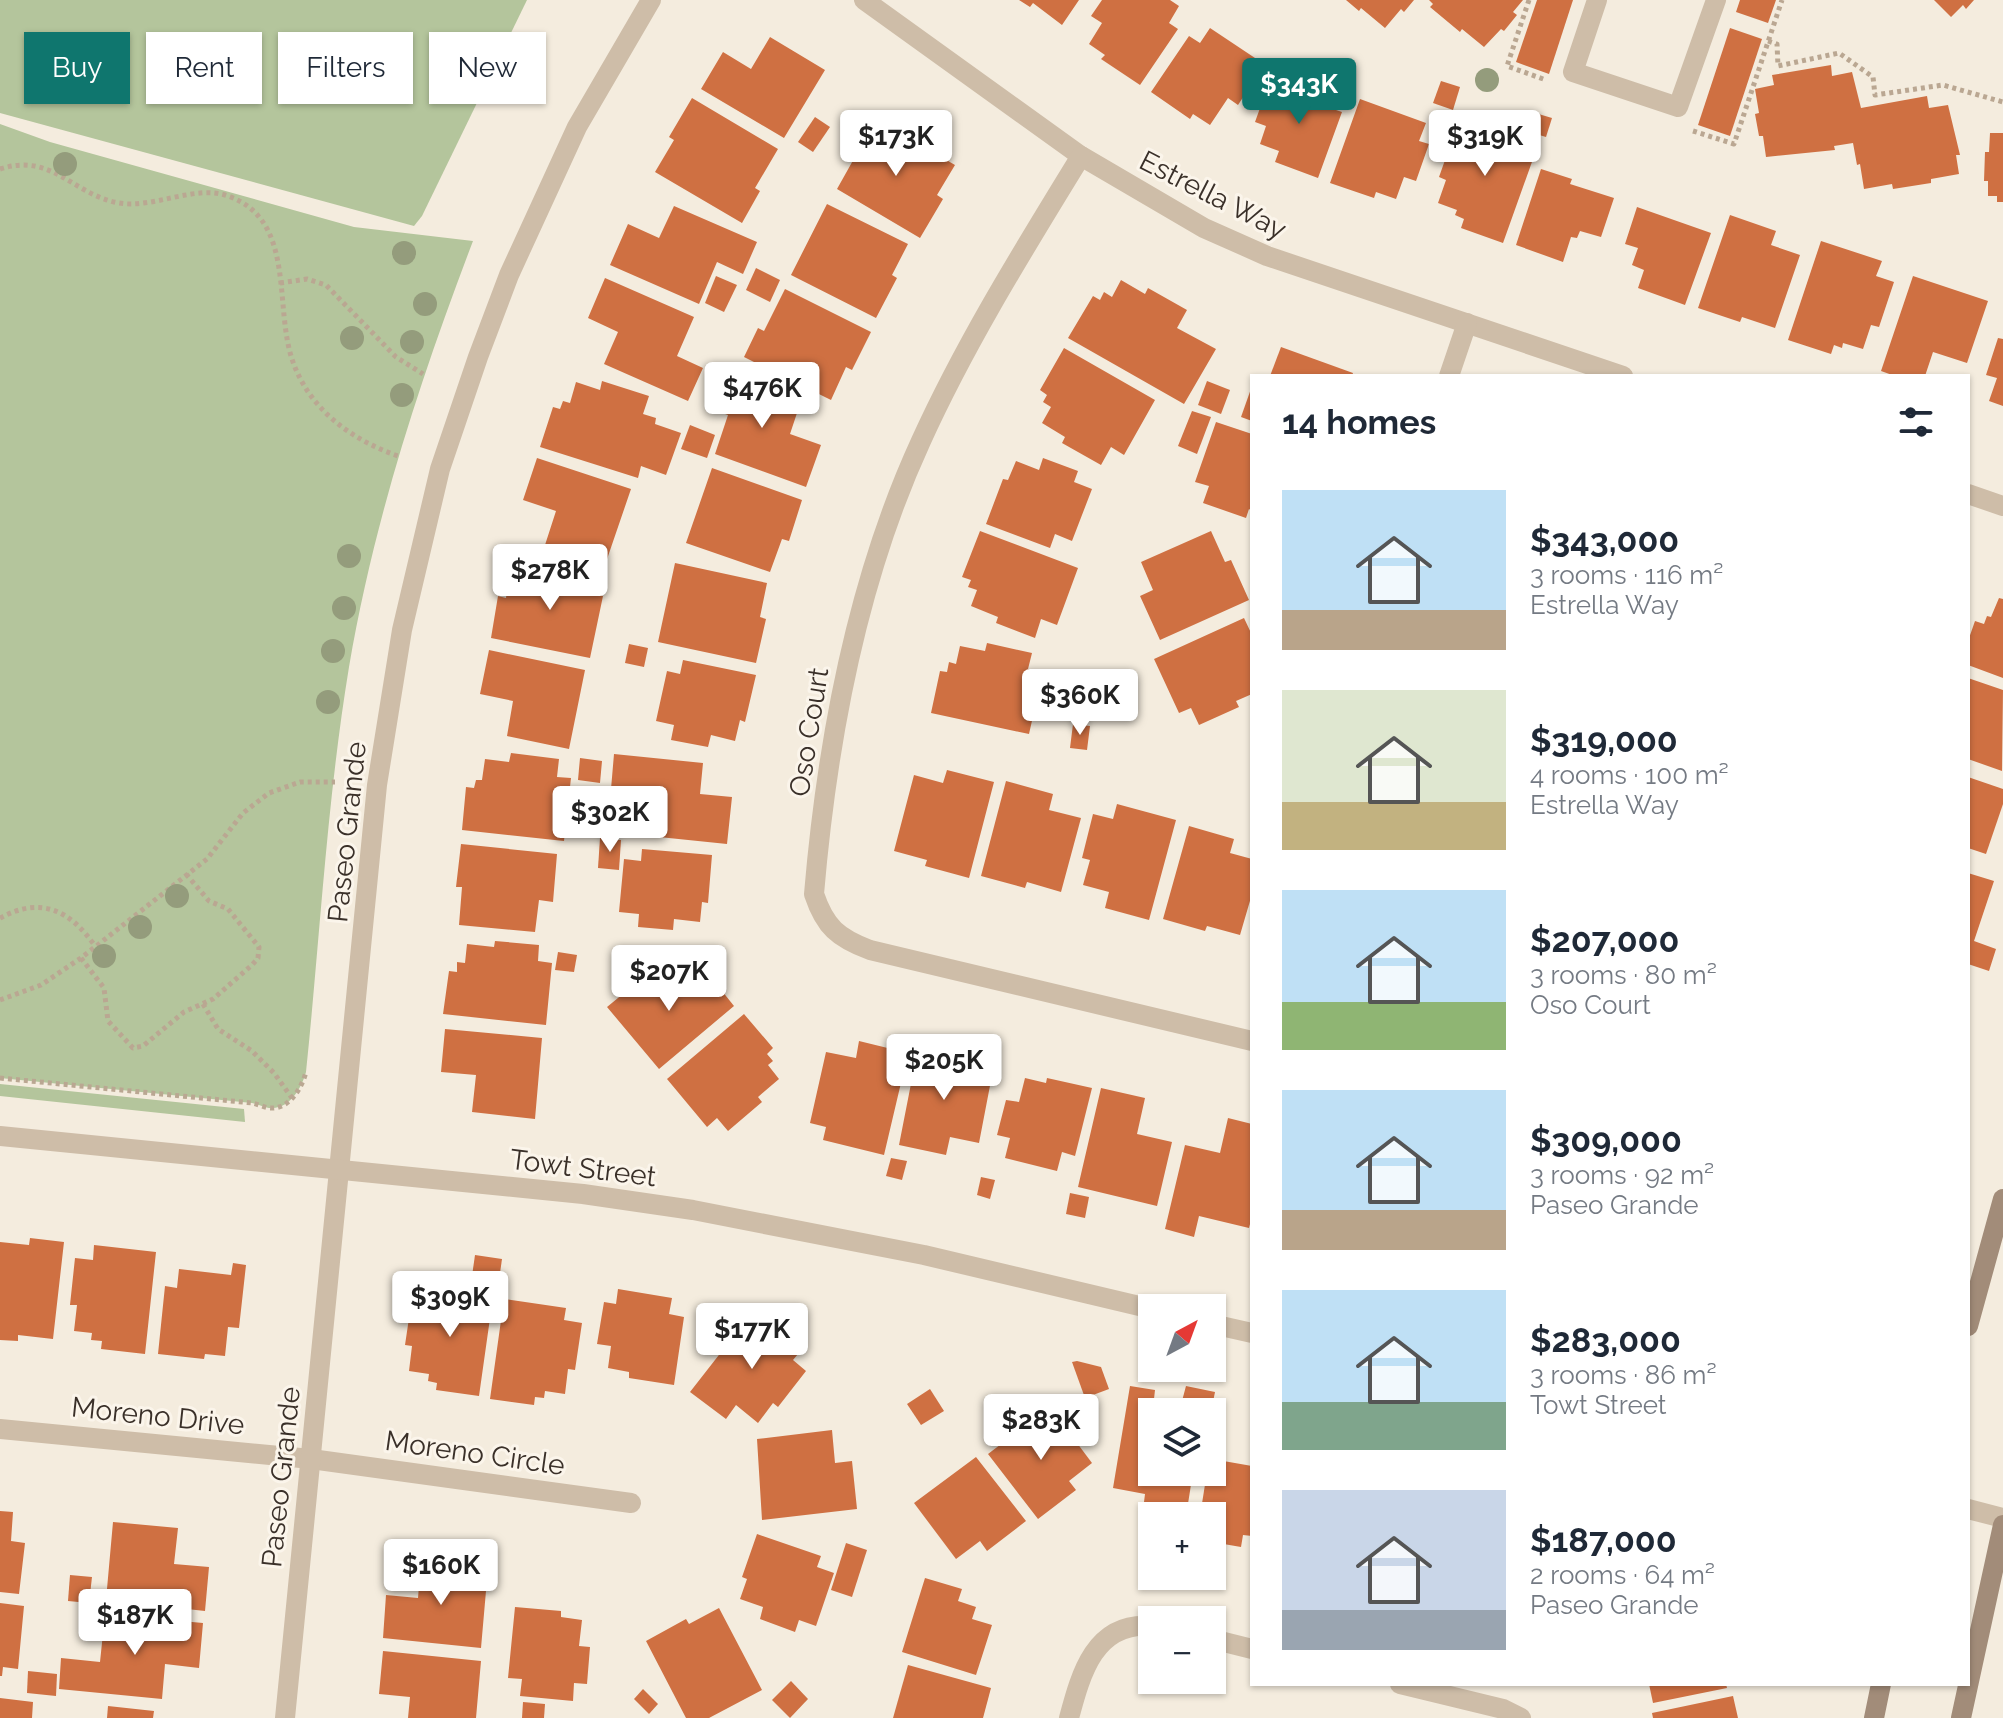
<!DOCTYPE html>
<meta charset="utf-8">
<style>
:root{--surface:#fff;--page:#f6f6f7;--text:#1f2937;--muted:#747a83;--accent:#0f766e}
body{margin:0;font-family:Raleway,sans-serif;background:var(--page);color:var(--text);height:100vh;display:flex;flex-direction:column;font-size:30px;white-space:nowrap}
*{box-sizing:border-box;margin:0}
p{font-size:26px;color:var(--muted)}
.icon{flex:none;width:44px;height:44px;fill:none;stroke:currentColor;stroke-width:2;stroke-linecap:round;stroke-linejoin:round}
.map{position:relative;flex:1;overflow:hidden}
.sheet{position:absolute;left:1250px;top:374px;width:720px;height:1312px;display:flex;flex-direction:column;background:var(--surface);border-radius:0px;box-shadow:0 2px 6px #0004}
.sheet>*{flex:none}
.hud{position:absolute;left:24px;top:32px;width:760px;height:72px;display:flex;gap:16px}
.needle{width:52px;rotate:41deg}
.fabs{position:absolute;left:1138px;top:1294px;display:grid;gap:16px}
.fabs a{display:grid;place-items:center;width:88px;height:88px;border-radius:0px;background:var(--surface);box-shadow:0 2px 6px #0004;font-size:40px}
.price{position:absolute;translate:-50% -68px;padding:0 18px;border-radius:8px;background:#fff;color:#222;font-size:26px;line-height:52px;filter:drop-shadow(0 2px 4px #0008)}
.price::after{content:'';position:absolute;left:50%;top:48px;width:24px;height:18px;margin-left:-12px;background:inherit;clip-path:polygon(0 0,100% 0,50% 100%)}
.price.current{background:var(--accent);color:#fff}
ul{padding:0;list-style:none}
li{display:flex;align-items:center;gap:24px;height:200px;padding:0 32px}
li span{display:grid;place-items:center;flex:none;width:224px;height:160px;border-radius:0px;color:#555}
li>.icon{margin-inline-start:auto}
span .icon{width:96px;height:96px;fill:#fffc;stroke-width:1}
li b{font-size:34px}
h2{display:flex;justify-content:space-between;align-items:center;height:96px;padding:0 32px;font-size:34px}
.tag{padding:0 28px;border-radius:0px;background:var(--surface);box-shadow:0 2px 6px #0004;font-size:28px;line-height:72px}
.tag.current{background:var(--accent);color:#fff}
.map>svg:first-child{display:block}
</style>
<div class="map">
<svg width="2003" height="1718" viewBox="0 0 2003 1718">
<rect width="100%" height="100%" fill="#f4ecde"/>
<g fill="#b4c59c">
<polygon points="0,0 527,0 422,216 414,226 0,113"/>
<path d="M0,124L50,142L354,227L473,241C420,380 374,520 349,667C327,800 320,937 306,1072C302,1087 290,1109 271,1108C265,1108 258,1104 252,1103L0,1078Z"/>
<polygon points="0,1084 244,1109 245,1122 0,1096"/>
</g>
<g fill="#cf7042">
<polygon points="1019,0 1079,0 1062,25 1033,3 1030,7"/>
<polygon points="1102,0 1170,0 1179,6 1169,23 1178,29 1140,85 1101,59 1105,55 1089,44 1102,23 1091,16"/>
<polygon points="1346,0 1414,0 1404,12 1401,9 1385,28 1361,8 1359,11"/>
<polygon points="1429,0 1523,0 1513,12 1517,15 1504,31 1501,29 1484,47 1462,29 1460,32 1430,7 1433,4"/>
<polygon points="1537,0 1573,0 1549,74 1516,62"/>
<polygon points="1740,0 1776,0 1768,23 1736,12"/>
<polygon points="1934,0 1974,0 1966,9 1963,5 1951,17"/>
<polygon points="1210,28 1255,58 1245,72 1255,79 1238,105 1228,98 1210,125 1193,114 1190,119 1151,92 1189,36 1200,43"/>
<polygon points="1730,28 1762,39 1730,136 1698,125"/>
<polygon points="770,37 825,70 784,138 701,89 723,52 751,69"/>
<polygon points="1831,65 1832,76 1852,72 1861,108 1927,96 1929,108 1948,105 1960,155 1956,155 1959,174 1931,179 1931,183 1893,189 1892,184 1864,189 1860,164 1857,165 1853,143 1834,146 1835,150 1766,157 1763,136 1759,136 1755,114 1759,113 1755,89 1774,85 1772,75"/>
<polygon points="1299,77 1327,87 1321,105 1342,112 1318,178 1275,162 1279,151 1260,144 1266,126 1255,122 1268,86 1292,94"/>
<polygon points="1441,81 1460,87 1453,110 1433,103"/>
<polygon points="692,98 778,149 755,188 760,191 742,223 655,172 674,140 669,137"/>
<polygon points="1360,99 1426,123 1419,141 1429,144 1416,181 1404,177 1396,199 1376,192 1374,198 1330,183"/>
<polygon points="1525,110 1552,118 1546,137 1519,129"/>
<polygon points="815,117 830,127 813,152 798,142"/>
<polygon points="872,117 955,165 937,195 943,199 920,238 837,189 860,148 855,146"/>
<polygon points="1460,118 1538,145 1503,243 1461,228 1464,219 1455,215 1457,210 1438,203 1446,180 1439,177"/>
<polygon points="1990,133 2003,133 2003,202 1997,202 1997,196 1988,196 1988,181 1984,181 1985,152 1989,152"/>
<polygon points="1541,169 1572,179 1570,184 1614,198 1601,237 1580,231 1577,238 1571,237 1563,262 1516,245"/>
<polygon points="827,204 908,244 892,275 897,278 876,318 791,275"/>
<polygon points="674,206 757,242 743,274 717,262 699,304 610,265 628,224 659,238"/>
<polygon points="1637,207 1711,233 1685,305 1638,288 1644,270 1632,265 1638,248 1625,244"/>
<polygon points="1730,215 1776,231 1771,245 1800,255 1775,328 1742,317 1740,322 1698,308"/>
<polygon points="1821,241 1882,261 1876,276 1894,282 1879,327 1871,325 1863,349 1843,343 1842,348 1834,345 1831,354 1788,340"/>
<polygon points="756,268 780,280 770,302 746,290"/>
<polygon points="716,276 737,285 724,312 705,303"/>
<polygon points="1913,276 1988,301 1967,363 1933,352 1925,376 1895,376 1881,371"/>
<polygon points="605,278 694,317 677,356 703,368 688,401 604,364 618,332 588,318"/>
<polygon points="1121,280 1145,294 1148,288 1187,310 1177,328 1216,349 1184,404 1068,338 1093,296 1100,300 1104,292 1112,297"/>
<polygon points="785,289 871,332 852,370 846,367 831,400 744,357 758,328 764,331"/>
<polygon points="1998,338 2003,339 2003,406 1989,401 1997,378 1986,375"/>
<polygon points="1281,347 1353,373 1352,376 1270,376"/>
<polygon points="1064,348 1155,400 1124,455 1111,447 1101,465 1062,443 1065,437 1042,423 1051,407 1043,402 1047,395 1040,390"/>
<polygon points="720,372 801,401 790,434 821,445 806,487 715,454 728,415 708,408"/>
<polygon points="602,381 649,396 643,414 656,418 655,424 681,433 666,475 641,466 638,478 540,447 553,407 560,409 563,401 570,403 576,382 600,390"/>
<polygon points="1207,381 1230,390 1221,414 1198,405"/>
<polygon points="1252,386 1252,421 1241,417"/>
<polygon points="1192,411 1211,417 1197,454 1178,446"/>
<polygon points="1216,422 1252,434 1252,511 1249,509 1246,518 1203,503 1209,486 1195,482"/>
<polygon points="690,425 715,435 707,458 681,449"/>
<polygon points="537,458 631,489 605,565 545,545 556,511 523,500"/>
<polygon points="1043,458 1078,471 1074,482 1092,489 1072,541 1055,534 1050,548 986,524 1003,479 1008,480 1016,461 1039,470"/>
<polygon points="712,468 802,500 789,541 782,539 770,572 686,543"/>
<polygon points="980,531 1078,568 1057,625 1041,619 1035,638 996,623 998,617 971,606 977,590 968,587 971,580 962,577"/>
<polygon points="1211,531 1225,562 1231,560 1249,600 1160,640 1140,596 1153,590 1141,562"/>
<polygon points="675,563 767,583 760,617 766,619 756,663 658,642"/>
<polygon points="545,566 592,575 589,593 603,596 590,658 491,638 498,596 506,598 507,590 515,591 519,569 543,575"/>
<polygon points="1999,598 2003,599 2003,678 1968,665 1968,641 1975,621 1984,624 1987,616 1991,617"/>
<polygon points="1244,618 1252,635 1252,694 1236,701 1239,707 1199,725 1191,708 1179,713 1154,659"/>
<polygon points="987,643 1032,653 1028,669 1043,672 1029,734 931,713 940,671 947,672 949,662 956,664 960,646 985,651"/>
<polygon points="629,644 648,648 644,667 625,663"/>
<polygon points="489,650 585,670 569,749 507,736 513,701 480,694"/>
<polygon points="683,660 756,675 745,722 740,720 735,741 711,735 708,747 671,740 674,725 656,721 667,671 680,674"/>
<polygon points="1968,678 2003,690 2002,771 1968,759 1970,746 1968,746"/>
<polygon points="1073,724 1090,726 1087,750 1070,748"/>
<polygon points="511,753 559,759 557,777 571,778 564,841 462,830 466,787 474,788 476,780 482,780 485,759 509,762"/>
<polygon points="614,754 703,763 700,794 732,797 727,844 630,834 634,791 611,789"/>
<polygon points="580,758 602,761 600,783 578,780"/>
<polygon points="947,770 994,782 969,878 925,866 927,860 894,851 914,775 943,783"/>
<polygon points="1968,777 2003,789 2003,804 1986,854 1968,848"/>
<polygon points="1006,781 1053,794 1049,810 1081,818 1061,892 1027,882 1025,888 981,876"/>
<polygon points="1117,804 1176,820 1149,920 1105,908 1109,892 1083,885 1090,860 1082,858 1093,814 1113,819"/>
<polygon points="1189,826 1234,839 1230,853 1252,859 1252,894 1240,935 1207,926 1205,931 1163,919"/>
<polygon points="600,838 621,840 619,870 598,868"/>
<polygon points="461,844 557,854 553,902 539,900 535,932 459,925 462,887 456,887"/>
<polygon points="642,849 712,855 708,903 702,902 700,922 674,919 673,930 638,927 639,914 619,912 624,859 641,861"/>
<polygon points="1968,873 1994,881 1974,941 1996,949 1989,971 1968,964"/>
<polygon points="495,941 539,945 538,961 552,963 546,1025 443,1014 449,971 457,972 457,962 465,963 467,944 494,947"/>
<polygon points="558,952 577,955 574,972 555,970"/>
<polygon points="657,966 680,993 706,971 734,1006 659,1069 607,1007"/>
<polygon points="744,1014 773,1048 767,1054 773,1061 768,1065 779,1079 758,1097 762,1102 728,1131 717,1118 707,1127 667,1079"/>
<polygon points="445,1029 542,1038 535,1119 472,1112 476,1075 441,1072"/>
<polygon points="859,1041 908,1053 884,1155 823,1140 826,1127 810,1123 826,1052 856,1058"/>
<polygon points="918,1048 962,1057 961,1064 993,1070 979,1143 950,1137 946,1155 899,1145"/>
<polygon points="1025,1078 1046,1083 1047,1078 1092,1088 1075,1156 1062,1152 1057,1171 1005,1158 1010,1138 997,1135 1006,1100 1019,1102"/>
<polygon points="1101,1088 1145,1098 1137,1134 1172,1142 1157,1206 1078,1187"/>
<polygon points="1228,1118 1252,1124 1252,1216 1249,1228 1199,1216 1194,1237 1165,1229 1185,1145 1220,1153"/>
<polygon points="891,1158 907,1161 902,1180 886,1176"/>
<polygon points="981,1177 995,1180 990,1199 977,1195"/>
<polygon points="1070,1193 1089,1197 1085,1218 1066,1214"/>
<polygon points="30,1238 64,1242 53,1339 18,1335 18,1341 0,1340 0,1242 29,1245"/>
<polygon points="94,1245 156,1252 145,1354 101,1349 102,1341 91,1340 92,1333 74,1331 77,1305 70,1305 75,1258 93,1260"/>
<polygon points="475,1255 502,1259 499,1280 472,1276"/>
<polygon points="233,1263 246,1265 239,1328 228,1327 225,1356 205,1354 204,1359 158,1354 165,1286 177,1288 179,1269 231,1275"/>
<polygon points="432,1288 493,1297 479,1396 436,1390 437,1383 428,1381 429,1374 409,1371 412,1346 405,1345 412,1298 430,1300"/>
<polygon points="618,1289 672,1298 669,1314 684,1317 674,1385 629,1378 629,1372 608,1368 611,1346 597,1344 604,1302 616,1304"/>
<polygon points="504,1299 566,1308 564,1320 582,1323 575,1370 568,1369 565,1394 545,1391 544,1398 535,1397 534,1405 490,1399"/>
<polygon points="754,1310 803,1348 793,1360 806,1371 778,1407 773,1403 758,1423 736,1405 726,1419 690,1392"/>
<polygon points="1077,1361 1101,1367 1109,1389 1085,1398 1072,1362"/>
<polygon points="1130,1386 1155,1390 1154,1399 1205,1408 1204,1412 1152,1412 1152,1472 1193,1472 1187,1510 1144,1502 1145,1494 1113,1488"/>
<polygon points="1186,1386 1215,1392 1212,1407 1182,1401"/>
<polygon points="930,1389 944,1411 921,1425 907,1404"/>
<polygon points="1050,1407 1092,1463 1069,1481 1076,1490 1038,1519 988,1454"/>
<polygon points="832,1430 835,1463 852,1461 857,1509 762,1520 757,1439"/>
<polygon points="976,1457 1026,1521 987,1551 980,1541 956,1559 914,1503"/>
<polygon points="1212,1459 1252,1466 1252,1536 1243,1535 1241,1547 1212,1542 1212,1516 1200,1516 1207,1472 1212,1472"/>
<polygon points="0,1511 13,1512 11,1541 25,1543 19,1594 0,1592"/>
<polygon points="113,1522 178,1528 174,1564 209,1567 205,1611 106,1600"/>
<polygon points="757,1534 821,1556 817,1567 834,1573 816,1626 799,1620 795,1632 760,1619 763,1607 740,1599 747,1579 742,1577"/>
<polygon points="846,1543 867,1550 852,1597 831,1590"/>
<polygon points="421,1561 488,1568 481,1648 383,1638 386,1595 418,1598"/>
<polygon points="70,1575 92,1577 89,1603 68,1601"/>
<polygon points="925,1578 962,1589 958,1601 976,1607 972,1619 992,1625 976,1675 902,1652"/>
<polygon points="0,1603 24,1606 18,1669 3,1667 2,1676 0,1676"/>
<polygon points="515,1607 561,1611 561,1617 582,1620 579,1646 590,1647 587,1684 574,1683 573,1701 520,1696 522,1679 508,1678"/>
<polygon points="719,1608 762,1690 709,1718 686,1718 646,1641 686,1619 689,1624"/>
<polygon points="105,1614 203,1623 199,1668 165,1664 162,1699 59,1689 61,1658 100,1662"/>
<polygon points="383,1651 481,1661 476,1718 408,1718 410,1697 379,1694"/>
<polygon points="908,1665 991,1688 983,1718 893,1718"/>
<polygon points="28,1671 57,1674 56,1696 27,1693"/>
<polygon points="791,1681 808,1699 790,1718 772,1700"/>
<polygon points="1649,1684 1726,1684 1727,1688 1653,1703"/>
<polygon points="643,1689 658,1704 649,1714 634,1699"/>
<polygon points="1733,1696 1738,1718 1653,1718 1652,1713"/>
<polygon points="0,1698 33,1702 32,1718 0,1718"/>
<polygon points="523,1702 545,1704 544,1718 522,1718"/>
<polygon points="108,1706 154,1711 153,1718 107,1718"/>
</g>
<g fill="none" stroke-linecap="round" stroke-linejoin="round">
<g stroke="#baa792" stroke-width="5" stroke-dasharray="4 4" stroke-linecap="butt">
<polyline points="1529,0 1507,66 1546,80"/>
<polyline points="1768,41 1777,44 1778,66 1839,53 1873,77 1875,95 1943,85 2003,102"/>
<polyline points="1693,131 1734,144 1782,0"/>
<path d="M0,169C52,152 73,195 119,203C153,209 196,184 228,196C297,220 273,307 293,362C310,410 352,440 398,456"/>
<polyline points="280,283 307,279 326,285 396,357 423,374"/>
<path d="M0,918C41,896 70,910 95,946"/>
<polyline points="81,958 104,988 108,1021 133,1048 143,1046 184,1012 213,999 252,965 258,958 259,947 228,909 209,901 186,874"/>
<polyline points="0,1000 41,985 81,958 207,859 243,813 269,793 300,782 335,782"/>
<polyline points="203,1004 218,1029 252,1051 274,1073 292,1098"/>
<path d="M0,1078L252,1103C258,1104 265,1108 271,1108C290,1109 302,1087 306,1072"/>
</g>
<g stroke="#cebda8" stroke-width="20">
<polyline points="864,0 1081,156 1204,228 1267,256 1623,376"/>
<polyline points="1597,0 1573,72 1678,107 1716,0"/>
<path d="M1081,156C1024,249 966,342 921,441C856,582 827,741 814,894C825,927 838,938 870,950L1252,1041"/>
<polyline points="1449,376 1467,323"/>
<polyline points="1968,494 2003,506"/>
<polyline points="0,1429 311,1459 631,1503"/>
<polyline points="1212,1639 1252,1649"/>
<polyline points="1400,1684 1503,1709 1521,1718"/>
<polyline points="285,1718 377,785 402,630 440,469 478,357 509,275 577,127 651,0"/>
<path d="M1069,1718C1081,1673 1095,1621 1152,1626"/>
</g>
<g stroke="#cebda8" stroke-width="20">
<polyline points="0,1136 583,1194 693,1210 924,1255 1152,1309"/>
<polyline points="1212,1324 1252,1333"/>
<polyline points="1968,1509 2003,1518"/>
</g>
<g stroke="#a28c79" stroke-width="20">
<polyline points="1968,1326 2003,1199"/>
<polyline points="1874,1718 1881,1684"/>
<polyline points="1961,1718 2003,1525"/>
</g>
</g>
<g fill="#949c7c">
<circle cx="1487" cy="80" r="12"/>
<circle cx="65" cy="164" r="12"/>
<circle cx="404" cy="253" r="12"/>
<circle cx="425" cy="304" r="12"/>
<circle cx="352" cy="338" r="12"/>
<circle cx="412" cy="342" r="12"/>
<circle cx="402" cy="395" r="12"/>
<circle cx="349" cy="556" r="12"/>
<circle cx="344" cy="608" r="12"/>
<circle cx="333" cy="651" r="12"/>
<circle cx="328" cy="702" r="12"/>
<circle cx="177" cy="896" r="12"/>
<circle cx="140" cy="927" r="12"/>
<circle cx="104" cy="956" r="12"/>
</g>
<g text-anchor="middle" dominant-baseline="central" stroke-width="6" stroke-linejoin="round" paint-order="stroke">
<g font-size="28" fill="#3a3029" stroke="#fbf5eb">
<text transform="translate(1213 195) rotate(27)">Estrella Way</text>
<text transform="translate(809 732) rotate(-81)">Oso Court</text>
<text transform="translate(347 832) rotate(-84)">Paseo Grande</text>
<text transform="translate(583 1168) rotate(7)">Towt Street</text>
<text transform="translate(158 1416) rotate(6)">Moreno Drive</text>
<text transform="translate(475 1453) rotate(8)">Moreno Circle</text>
<text transform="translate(281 1477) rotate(-84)">Paseo Grande</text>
</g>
</g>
</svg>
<div class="fabs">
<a><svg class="needle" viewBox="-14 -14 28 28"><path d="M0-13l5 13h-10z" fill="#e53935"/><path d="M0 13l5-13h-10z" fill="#747a83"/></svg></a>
<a><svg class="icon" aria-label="layers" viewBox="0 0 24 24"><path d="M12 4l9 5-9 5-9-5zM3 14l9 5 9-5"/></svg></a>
<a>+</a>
<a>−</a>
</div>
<b class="price current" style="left:1299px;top:126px">$343K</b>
<b class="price" style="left:896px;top:178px">$173K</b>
<b class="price" style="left:1485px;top:178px">$319K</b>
<b class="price" style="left:762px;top:430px">$476K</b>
<b class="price" style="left:550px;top:612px">$278K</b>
<b class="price" style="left:1080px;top:737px">$360K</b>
<b class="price" style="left:610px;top:854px">$302K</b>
<b class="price" style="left:669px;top:1013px">$207K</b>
<b class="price" style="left:944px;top:1102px">$205K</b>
<b class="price" style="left:450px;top:1339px">$309K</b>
<b class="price" style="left:752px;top:1371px">$177K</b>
<b class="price" style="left:1041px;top:1462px">$283K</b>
<b class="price" style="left:441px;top:1607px">$160K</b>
<b class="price" style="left:135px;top:1657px">$187K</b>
<div class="hud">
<a class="tag current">Buy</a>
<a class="tag">Rent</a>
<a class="tag">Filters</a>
<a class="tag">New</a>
</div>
<section class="sheet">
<h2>14 homes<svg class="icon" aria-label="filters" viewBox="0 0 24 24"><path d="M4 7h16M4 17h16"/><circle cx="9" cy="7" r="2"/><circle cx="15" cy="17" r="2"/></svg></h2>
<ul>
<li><span style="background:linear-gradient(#bfe0f5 75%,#b9a48a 0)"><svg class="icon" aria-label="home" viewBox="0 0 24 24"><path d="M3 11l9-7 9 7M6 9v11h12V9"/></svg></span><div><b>$343,000</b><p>3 rooms · 116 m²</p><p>Estrella Way</p></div></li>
<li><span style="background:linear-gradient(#dfe7d0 70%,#c2b280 0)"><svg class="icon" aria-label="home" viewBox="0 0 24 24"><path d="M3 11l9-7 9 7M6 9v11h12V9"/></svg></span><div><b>$319,000</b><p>4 rooms · 100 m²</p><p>Estrella Way</p></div></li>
<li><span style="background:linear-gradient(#bfe0f5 70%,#8fb573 0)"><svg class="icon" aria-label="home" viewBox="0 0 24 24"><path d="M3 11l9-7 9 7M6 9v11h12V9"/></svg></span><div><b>$207,000</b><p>3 rooms · 80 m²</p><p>Oso Court</p></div></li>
<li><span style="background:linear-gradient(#bfe0f5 75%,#b9a48a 0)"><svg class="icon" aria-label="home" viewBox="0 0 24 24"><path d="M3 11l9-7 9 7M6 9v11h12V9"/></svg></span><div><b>$309,000</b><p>3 rooms · 92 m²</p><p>Paseo Grande</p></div></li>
<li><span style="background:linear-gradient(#bfe0f5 70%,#7fa58c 0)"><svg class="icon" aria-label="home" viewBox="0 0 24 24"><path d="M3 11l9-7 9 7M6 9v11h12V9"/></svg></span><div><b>$283,000</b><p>3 rooms · 86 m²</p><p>Towt Street</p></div></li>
<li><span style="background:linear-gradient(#c9d6e8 75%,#9aa5b1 0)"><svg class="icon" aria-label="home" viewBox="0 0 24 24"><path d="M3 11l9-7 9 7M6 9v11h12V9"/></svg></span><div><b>$187,000</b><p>2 rooms · 64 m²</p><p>Paseo Grande</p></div></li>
</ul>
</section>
</div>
